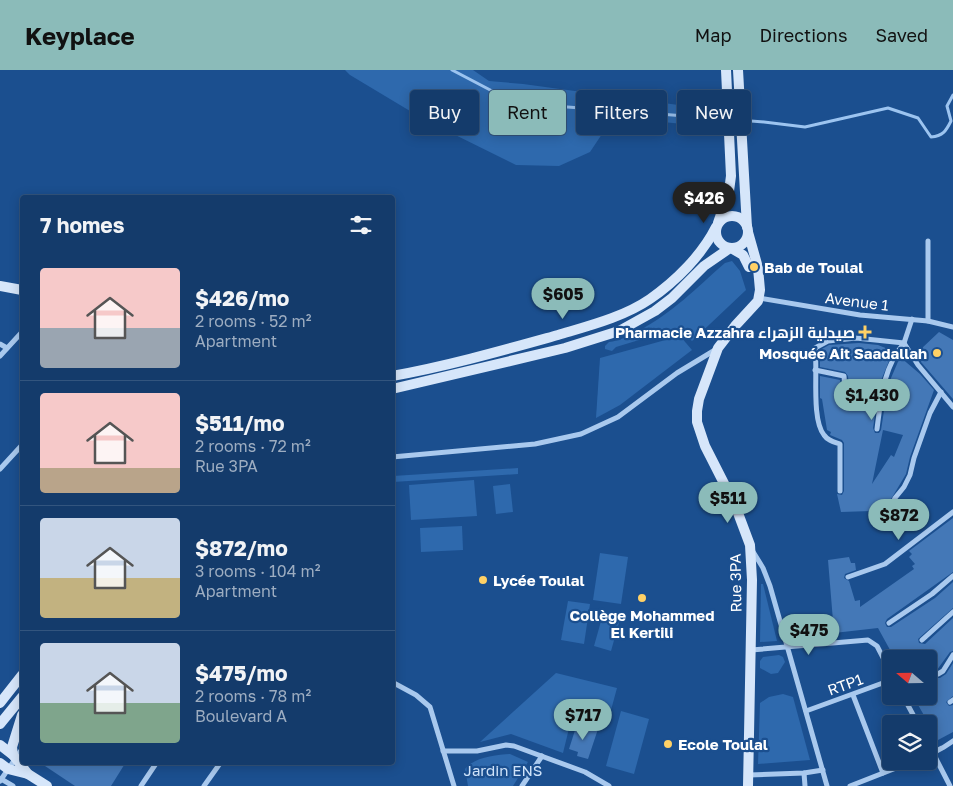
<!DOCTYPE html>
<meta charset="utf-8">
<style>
:root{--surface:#143b6b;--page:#1d4271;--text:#f1f3f6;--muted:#9dadc1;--line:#33557e;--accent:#8bbbb9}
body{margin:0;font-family:"Golos Text",Cairo,sans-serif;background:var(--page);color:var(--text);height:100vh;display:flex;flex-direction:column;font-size:19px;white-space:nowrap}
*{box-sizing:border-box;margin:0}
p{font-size:16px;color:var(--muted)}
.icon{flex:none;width:28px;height:28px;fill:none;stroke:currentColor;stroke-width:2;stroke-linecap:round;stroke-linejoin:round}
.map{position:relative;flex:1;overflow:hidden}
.drawer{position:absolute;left:20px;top:125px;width:375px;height:570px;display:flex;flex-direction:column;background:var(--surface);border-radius:5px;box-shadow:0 2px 12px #0003,0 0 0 1px var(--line)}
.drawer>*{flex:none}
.guide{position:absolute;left:410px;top:20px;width:468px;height:45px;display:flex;gap:10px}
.needle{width:32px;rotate:290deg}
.tools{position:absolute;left:882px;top:580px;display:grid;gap:10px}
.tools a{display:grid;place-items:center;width:55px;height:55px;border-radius:5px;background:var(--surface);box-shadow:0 2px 12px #0003,0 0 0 1px var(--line);font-size:25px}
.price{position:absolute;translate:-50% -42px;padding:0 11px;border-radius:18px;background:var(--accent);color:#111;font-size:16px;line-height:32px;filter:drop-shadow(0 1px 2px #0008)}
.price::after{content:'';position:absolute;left:50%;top:30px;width:15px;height:11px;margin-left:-8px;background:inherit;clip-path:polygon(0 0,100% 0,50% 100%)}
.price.selected{background:#222;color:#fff}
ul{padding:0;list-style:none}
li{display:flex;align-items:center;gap:15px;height:125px;padding:0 20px}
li+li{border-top:1px solid var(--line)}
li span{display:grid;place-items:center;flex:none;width:140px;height:100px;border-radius:5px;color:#555}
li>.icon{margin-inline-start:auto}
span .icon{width:60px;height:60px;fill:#fffc;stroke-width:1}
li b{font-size:21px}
h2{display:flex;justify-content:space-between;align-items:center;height:60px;padding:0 20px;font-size:21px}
.chip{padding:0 18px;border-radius:5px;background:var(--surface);box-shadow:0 2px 12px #0003,0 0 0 1px var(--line);font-size:18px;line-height:45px}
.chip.selected{background:var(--accent);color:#111}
header{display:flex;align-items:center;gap:30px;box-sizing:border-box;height:70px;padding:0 25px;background:var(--accent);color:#111}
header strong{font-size:24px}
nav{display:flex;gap:28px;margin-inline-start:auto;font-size:18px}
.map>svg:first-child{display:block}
</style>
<header>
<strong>Keyplace</strong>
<nav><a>Map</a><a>Directions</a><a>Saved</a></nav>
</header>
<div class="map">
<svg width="953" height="716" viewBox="0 0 953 716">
<rect width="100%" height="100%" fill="#1b4f8f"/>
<g fill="#2e69ad">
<polygon points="345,0 473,0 489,11 523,14 708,39 714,57 632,49 606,58 590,82 559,96 516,95 425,50 350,5"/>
<path d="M732,191L740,201L746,220L692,271L679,258L660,264L655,270L649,267L616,277L612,281L605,279V276L609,272C619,271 629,266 638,261C674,242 695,219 725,193Z"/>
<polygon points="680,266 692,280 620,335 596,348 600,288"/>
<polygon points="518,398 518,404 393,412 393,406"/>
<polygon points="474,410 477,446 411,450 409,415"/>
<polygon points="510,414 513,442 496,444 493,416"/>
<polygon points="462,456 463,480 421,482 420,458"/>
<polygon points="600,483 628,487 621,534 593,530"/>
<polygon points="761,514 763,514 777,571 760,572"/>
<polygon points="568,531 590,534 584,574 561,570"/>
<polygon points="603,544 620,549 611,581 594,576"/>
<polygon points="779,585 783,587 785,592 778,603 771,604 760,598 760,591 763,587"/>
<polygon points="556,603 617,618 608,651 574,638 563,683 511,664 480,672"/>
<polygon points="783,624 793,627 810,690 758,694 760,633 769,627"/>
<polygon points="621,641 649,649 634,704 606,696"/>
<path d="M510,684L528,692L513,716H468L465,699C474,687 496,685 510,684Z"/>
</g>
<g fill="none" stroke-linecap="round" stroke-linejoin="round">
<path stroke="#9cc4f0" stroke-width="3" d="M452,0L515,33L764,52L805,57L888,38L918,48L931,67C943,66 946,61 951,51L947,36L953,25"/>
</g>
<g fill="#4478b7" fill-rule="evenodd">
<polygon points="939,262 953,270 953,329 921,292 921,279"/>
<path d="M859,273L878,275L893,281L880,313L873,358L875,363H879L881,360L888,315L900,287L920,304L934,320L910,387L906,404L887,436L871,441L841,442L837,424L842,425L844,421V373L842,370L830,365L831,362L827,360L822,329L820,328V306L840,310L841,321L845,323L849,320L848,306L845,302L820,297V280L829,275ZM883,360L903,365L894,387L891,385L872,414Z"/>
<polygon points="953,448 953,502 887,549 885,553 887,557 891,557 935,528 953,512 953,538 918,569 919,573 925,574 953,548 953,581 950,582 934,604 935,608 940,608 946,604 953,593 953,626 946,632 949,636 953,635 953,662 938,670 913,626 929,626 929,589 895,589 878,558 834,563 828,490 849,487 851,493 855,493 856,500 845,504 844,508 849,511 855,531 860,530 860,537 914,499 912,496 915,494 909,487 912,484 909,481"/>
<polygon points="577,654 598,659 588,689 577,686 578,682 569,679"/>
<polygon points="39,692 126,692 111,716 75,716"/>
</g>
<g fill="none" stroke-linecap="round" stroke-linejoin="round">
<g stroke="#a9c9ee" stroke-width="5">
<polyline points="928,171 928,251"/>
<polyline points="759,228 860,245 928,251 953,257"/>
<polyline points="912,249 904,273 918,295 953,337"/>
<polyline points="0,274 7,278"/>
<polyline points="0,286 22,262"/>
<polyline points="815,300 844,306 845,319"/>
<path d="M877,359C881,328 883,298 904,273"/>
<polyline points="392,387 535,374 581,364 618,347 677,303 715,280"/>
<polyline points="0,399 22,375"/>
<path d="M840,421V374C834,372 828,371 824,365C811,349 818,299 815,278L828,271L856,268L904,273"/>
<polyline points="875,443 890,440 895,428 904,417 910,405 914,388 930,343 941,322"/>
<polyline points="752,480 763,498 770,516 827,716"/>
<polyline points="848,507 885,494 953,442"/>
<polyline points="889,553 932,524 953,506"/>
<polyline points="922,570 953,542"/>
<polyline points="751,580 868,570 877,576 891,603"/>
<polyline points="938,604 943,601 953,585"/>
<polyline points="392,612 416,625 430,637 454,716"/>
<polyline points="853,625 883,703"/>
<polyline points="903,626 918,654"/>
<polyline points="950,632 953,630"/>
<polyline points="806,641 891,610"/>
<polyline points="929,675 950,716"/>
<polyline points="944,677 953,671"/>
<polyline points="443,681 477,681 506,675 514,676 585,702 609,716"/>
<polyline points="929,685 942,678"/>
<polyline points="804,703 805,716"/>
<polyline points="749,705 804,703 823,700"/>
<polyline points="1,709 13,716"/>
<polyline points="0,711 22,679"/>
<polyline points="141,716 157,692"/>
<polyline points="204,716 221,692"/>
<polyline points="522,716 542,686"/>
<polyline points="850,716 914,691"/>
</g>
<g stroke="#d6e6fa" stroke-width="10">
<polyline points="738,0 747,157"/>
<circle cx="732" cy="162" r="16"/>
<polyline points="718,153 729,121 731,106 726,0"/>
<polyline points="748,162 757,194"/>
<polyline points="731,178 743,185 749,197"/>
<polyline points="0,216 22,220"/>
<path d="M392,306C448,296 504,280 558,265C588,256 624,247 650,229C676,211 702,185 716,157"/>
<polyline points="392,319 565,278 619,261 655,241 672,228 704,196 730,178"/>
<polyline points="0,633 22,605"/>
<polyline points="0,654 22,627"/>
<polyline points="0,675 13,685 28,704 47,716"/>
<polyline points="13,685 12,677 22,645"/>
<polyline points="0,693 8,699 28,704"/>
<polyline points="748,716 752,510 750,475 735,435 705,376 697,352 697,341 699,329 718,278 735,256 758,231 760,220 758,198"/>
</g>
</g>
<g fill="#ffd166" stroke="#1b4f8f" stroke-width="2">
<circle cx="754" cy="197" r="5"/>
<path d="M862.5 254.5h5v5h5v5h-5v5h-5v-5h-5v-5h5z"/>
<circle cx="937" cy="283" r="5"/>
<circle cx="483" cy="510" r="5"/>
<circle cx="642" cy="528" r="5"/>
<circle cx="668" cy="674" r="5"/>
</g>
<g text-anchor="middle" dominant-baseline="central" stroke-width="4.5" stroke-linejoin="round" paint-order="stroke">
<g font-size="15" font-weight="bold" fill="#fff" stroke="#1b4f8f" text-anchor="start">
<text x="764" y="197">Bab de Toulal</text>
<text x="855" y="262" text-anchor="end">Pharmacie Azzahra صيدلية الزهراء</text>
<text x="927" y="283" text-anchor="end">Mosquée Ait Saadallah</text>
<text x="493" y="510">Lycée Toulal</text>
<text x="642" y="545" text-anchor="middle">Collège Mohammed<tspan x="642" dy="17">El Kertili</tspan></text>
<text x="678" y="674">Ecole Toulal</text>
</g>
<g font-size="15" fill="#fff" stroke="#1b4f8f">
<text transform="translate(857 231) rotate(7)">Avenue 1</text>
<text transform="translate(735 513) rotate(-91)">Rue 3PA</text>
<text transform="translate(845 614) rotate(-20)">RTP1</text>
</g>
<g font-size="15" fill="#cfe3fa" stroke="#1b4f8f">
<text x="503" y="700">Jardin ENS</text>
</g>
</g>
</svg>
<div class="tools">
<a><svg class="needle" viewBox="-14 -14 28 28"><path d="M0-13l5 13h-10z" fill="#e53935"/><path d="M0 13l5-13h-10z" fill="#9dadc1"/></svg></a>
<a><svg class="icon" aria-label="layers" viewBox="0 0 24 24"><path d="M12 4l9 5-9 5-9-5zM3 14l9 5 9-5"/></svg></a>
</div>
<b class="price selected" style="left:704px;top:154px">$426</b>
<b class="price" style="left:563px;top:250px">$605</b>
<b class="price" style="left:872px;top:351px">$1,430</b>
<b class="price" style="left:728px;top:454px">$511</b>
<b class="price" style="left:899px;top:471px">$872</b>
<b class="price" style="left:809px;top:586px">$475</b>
<b class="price" style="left:583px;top:671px">$717</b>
<div class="guide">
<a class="chip">Buy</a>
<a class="chip selected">Rent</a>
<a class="chip">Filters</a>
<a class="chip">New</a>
</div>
<section class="drawer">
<h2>7 homes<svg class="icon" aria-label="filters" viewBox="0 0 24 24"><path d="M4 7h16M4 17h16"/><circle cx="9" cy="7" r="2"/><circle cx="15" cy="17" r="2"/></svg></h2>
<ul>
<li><span style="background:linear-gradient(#f6c9c9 60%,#9aa5b1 0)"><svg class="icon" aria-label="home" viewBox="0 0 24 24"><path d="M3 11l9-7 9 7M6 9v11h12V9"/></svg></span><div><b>$426/mo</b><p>2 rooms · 52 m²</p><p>Apartment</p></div></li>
<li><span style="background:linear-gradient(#f6c9c9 75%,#b9a48a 0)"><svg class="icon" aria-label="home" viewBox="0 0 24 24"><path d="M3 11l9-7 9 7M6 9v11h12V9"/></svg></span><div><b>$511/mo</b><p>2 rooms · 72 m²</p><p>Rue 3PA</p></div></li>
<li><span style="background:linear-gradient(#c9d6e8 60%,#c2b280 0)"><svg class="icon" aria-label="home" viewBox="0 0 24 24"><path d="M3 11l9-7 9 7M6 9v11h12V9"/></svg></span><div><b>$872/mo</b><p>3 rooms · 104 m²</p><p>Apartment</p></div></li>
<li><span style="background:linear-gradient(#c9d6e8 60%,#7fa58c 0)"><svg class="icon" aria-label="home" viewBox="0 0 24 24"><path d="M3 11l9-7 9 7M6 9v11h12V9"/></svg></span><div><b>$475/mo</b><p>2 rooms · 78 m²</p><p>Boulevard A</p></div></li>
</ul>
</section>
</div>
